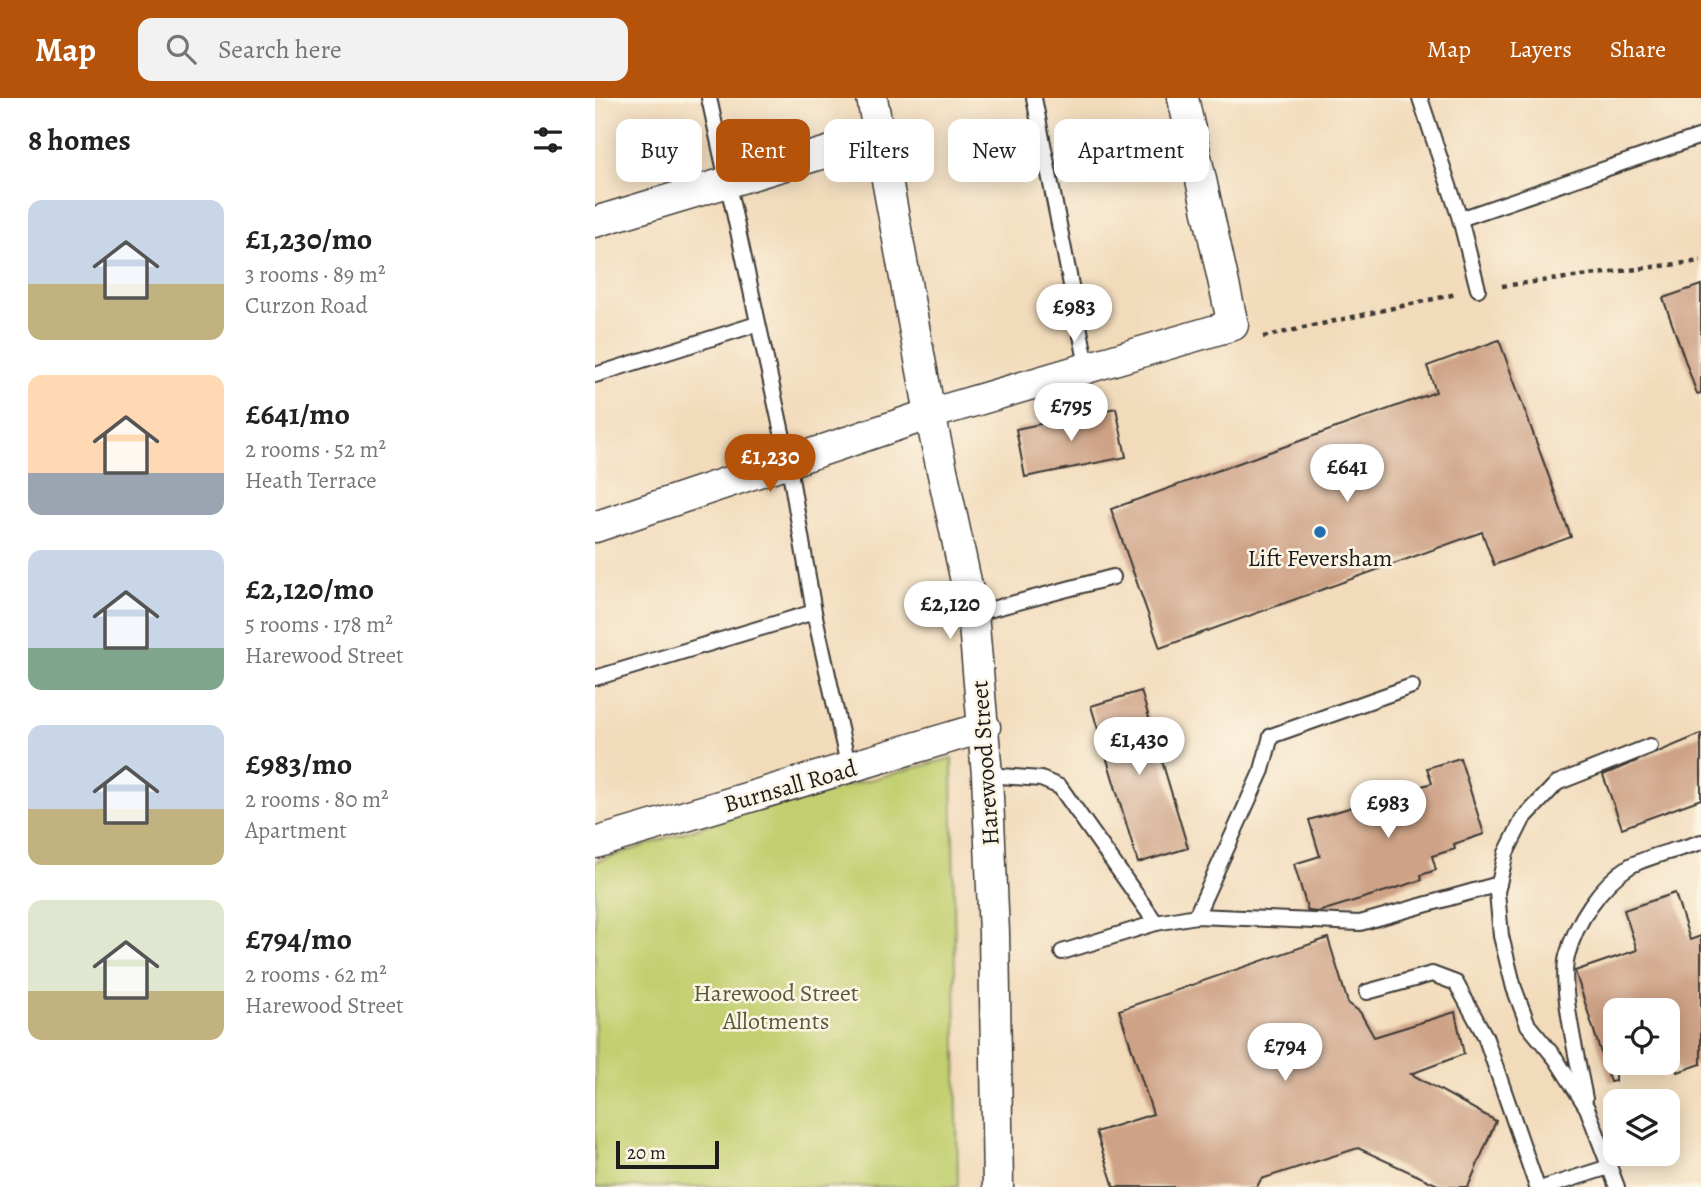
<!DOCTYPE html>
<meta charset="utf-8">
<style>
:root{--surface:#fff;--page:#f2f2f2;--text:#222;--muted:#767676;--accent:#b45309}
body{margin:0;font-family:Alegreya,serif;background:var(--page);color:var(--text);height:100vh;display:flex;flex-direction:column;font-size:26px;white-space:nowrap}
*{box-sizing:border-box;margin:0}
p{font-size:23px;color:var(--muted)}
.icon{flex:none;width:38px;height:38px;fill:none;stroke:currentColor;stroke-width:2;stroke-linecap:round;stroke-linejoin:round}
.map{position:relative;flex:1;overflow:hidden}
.details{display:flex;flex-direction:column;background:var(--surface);width:595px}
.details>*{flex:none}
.guide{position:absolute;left:21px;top:21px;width:665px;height:63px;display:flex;gap:14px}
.tools{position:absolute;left:1008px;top:900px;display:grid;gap:14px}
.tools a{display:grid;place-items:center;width:77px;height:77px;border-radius:14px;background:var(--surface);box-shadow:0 4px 18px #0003;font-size:35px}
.scale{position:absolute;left:21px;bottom:18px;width:103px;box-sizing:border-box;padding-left:7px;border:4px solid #1c1c1c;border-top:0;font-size:19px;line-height:24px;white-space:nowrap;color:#1c1c1c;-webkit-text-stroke:5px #fcf5e5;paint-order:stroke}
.price{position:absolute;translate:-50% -60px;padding:0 16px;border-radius:24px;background:#fff;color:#222;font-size:23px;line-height:46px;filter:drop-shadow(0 2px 4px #0008)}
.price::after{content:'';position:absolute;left:50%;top:42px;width:21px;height:16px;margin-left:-10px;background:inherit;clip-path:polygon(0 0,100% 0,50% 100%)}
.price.active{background:var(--accent);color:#fff}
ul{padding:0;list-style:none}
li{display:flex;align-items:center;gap:21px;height:175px;padding:0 28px}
li span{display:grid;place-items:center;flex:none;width:196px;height:140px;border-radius:14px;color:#555}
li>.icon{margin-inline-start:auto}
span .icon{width:84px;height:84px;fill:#fffc;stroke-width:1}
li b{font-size:30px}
h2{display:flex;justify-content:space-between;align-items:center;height:84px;padding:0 28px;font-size:30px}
.pill{padding:0 24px;border-radius:14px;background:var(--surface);box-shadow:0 4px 18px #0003;font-size:24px;line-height:63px}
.pill.active{background:var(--accent);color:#fff}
header{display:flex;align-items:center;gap:42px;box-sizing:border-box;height:98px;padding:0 35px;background:var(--accent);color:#fff}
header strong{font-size:33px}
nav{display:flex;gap:38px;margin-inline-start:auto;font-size:24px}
.search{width:490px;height:63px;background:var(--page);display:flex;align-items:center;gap:18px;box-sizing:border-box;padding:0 24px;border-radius:14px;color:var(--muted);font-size:26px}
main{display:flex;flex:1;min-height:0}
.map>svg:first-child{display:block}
</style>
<header>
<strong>Map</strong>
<div class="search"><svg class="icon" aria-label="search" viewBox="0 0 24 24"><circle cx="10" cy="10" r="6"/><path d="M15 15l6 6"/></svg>Search here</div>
<nav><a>Map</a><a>Layers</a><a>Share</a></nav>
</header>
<main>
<section class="details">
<h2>8 homes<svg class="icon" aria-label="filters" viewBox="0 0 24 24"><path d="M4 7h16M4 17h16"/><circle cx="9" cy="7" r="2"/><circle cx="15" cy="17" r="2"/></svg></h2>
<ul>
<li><span style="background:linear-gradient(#c9d6e8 60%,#c2b280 0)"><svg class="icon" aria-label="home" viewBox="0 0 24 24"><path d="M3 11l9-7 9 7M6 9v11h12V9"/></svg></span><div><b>£1,230/mo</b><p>3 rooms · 89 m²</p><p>Curzon Road</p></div></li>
<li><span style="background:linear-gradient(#ffd9b3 70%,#9aa5b1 0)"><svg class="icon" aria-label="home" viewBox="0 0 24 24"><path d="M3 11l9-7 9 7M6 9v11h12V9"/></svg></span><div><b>£641/mo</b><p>2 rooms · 52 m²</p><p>Heath Terrace</p></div></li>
<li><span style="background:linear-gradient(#c9d6e8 70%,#7fa58c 0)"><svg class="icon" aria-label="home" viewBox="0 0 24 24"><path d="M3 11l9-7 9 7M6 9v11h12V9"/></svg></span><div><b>£2,120/mo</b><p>5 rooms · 178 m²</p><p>Harewood Street</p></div></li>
<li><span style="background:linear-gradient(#c9d6e8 60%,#c2b280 0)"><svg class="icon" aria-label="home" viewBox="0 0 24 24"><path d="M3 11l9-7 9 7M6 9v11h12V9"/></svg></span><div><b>£983/mo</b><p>2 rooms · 80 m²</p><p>Apartment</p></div></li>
<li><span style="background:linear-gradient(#dfe7d0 65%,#c2b280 0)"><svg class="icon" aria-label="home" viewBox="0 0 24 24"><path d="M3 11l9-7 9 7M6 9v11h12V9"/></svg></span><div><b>£794/mo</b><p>2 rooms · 62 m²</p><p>Harewood Street</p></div></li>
</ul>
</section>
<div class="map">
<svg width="1106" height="1089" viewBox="0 0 1106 1089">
<rect width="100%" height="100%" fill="#fcf5e5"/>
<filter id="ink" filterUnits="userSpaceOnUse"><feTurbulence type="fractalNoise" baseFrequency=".0143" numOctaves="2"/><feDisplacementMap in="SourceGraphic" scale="14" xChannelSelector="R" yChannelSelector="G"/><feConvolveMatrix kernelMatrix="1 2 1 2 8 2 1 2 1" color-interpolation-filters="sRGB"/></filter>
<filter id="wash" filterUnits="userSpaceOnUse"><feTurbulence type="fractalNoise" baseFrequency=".00686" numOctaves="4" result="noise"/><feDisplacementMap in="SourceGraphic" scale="28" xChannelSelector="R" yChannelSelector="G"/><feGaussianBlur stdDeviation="1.57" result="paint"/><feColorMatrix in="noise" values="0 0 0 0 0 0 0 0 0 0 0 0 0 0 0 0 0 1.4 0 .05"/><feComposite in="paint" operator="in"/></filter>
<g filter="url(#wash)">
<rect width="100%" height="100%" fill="#f2dbbb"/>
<polygon fill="#c2cf70" stroke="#6f7646" stroke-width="2" points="357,660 363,1089 0,1089 0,764 135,719"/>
<g id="blocks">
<g fill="#cea286">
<polygon points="1106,187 1106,295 1102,296 1068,200"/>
<polygon points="904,242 976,439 899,467 887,434 565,550 516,411 841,294 832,268"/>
<polygon points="521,310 531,359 430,379 421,331"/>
<polygon points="546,593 593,750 543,765 496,608"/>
<polygon points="1106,636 1106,701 1027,730 1008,677"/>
<polygon points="865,660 889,736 859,746 860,751 837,758 841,772 826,777 827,782 723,814 713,813 699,766 725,758 714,722 837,685 832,670"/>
<polygon points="1080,795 1095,842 1106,838 1106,966 1083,974 1073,941 1073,912 1020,912 1020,983 1015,984 980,873 1042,852 1029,812"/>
<polygon points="733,840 753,905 765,914 779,939 860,914 869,956 816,976 901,1023 873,1089 847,1089 763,1050 666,1081 662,1089 519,1089 501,1034 558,1016 524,912"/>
</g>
</g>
</g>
<g filter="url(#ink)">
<use href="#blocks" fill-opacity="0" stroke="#3c3934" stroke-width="2"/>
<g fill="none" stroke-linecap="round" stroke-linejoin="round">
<defs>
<g id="lane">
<polyline points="114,0 193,362 219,514 254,671"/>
<polyline points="439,0 492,268"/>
<polyline points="825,0 865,121 883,191"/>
<polyline points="865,121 1106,38"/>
<polyline points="0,277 162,226"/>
<polyline points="378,516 518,479"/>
<polyline points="0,580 219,514"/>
<polyline points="392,677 446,681 465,689 561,825 601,818 765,825 904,786"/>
<polyline points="601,818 667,672 676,638 817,588"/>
<polyline points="467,854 561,825"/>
<polyline points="772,894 837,876 861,885 890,938 942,1089"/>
<path d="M990,1001C984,967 964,889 972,858C981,824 1005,787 1035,768C1055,757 1084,752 1106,744"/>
<polyline points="951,1089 1014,1069"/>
<polyline points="1022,1089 992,1010 961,961 933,927 919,890 906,838 902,794 911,755 928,721 962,685 1055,648"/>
</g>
<g id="street">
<polyline points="277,0 335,316 378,516 392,677 399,835 403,1089"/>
<polyline points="0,124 286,38"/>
<polyline points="0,429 335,316 638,227 588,0"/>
<polyline points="0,745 390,629"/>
</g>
</defs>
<use href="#lane" stroke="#3c3934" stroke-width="18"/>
<use href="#street" stroke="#3c3934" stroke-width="33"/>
<g stroke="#3c3934" stroke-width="4.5" stroke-dasharray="5 5" stroke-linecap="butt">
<polyline points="907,188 1106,163"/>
<polyline points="668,239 861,196"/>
</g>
<use href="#lane" stroke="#fff" stroke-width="14"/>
<use href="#street" stroke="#fff" stroke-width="30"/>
</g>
</g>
<circle fill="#1f6fb2" stroke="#fcf5e5" stroke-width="2.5" cx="725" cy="434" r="7"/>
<g text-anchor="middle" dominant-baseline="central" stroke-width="5" stroke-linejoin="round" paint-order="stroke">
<g font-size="24" fill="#1c1c1c" stroke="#fcf5e5">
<text x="725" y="460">Lift Feversham</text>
</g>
<g font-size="24" fill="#1c1c1c" stroke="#fcf5e5">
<text transform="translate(390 665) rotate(-94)">Harewood Street</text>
<text transform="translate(195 688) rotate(-16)">Burnsall Road</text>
</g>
<g font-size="24" fill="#565b39" stroke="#fcf5e5">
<text x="181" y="895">Harewood Street<tspan x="181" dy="28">Allotments</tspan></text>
</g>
</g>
</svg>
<div class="tools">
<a><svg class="icon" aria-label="locate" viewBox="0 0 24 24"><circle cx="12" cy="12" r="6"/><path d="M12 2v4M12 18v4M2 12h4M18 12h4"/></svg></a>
<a><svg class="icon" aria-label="layers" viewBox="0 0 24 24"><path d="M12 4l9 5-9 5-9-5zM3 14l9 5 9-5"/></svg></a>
</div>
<div class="scale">20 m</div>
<b class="price" style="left:479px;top:246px">£983</b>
<b class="price" style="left:476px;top:345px">£795</b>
<b class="price active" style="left:175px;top:396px">£1,230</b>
<b class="price" style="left:752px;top:406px">£641</b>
<b class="price" style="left:355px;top:543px">£2,120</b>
<b class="price" style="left:544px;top:679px">£1,430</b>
<b class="price" style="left:793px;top:742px">£983</b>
<b class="price" style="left:690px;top:985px">£794</b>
<div class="guide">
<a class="pill">Buy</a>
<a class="pill active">Rent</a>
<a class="pill">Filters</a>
<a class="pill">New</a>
<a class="pill">Apartment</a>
</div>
</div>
</main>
